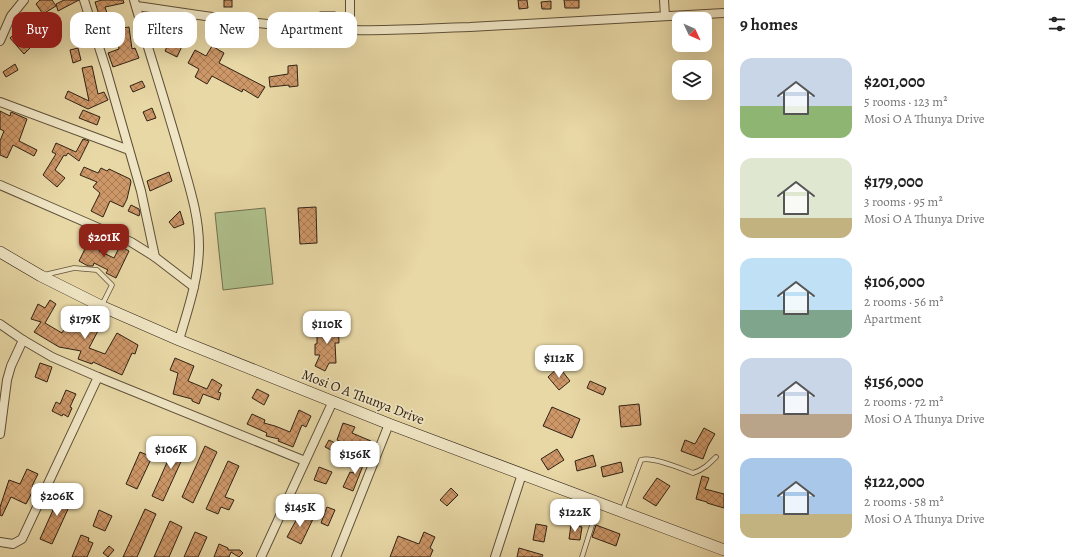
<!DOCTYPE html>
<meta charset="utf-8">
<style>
:root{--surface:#fff;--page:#f6f6f6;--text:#222;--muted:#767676;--accent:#8f2418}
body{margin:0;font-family:Alegreya,serif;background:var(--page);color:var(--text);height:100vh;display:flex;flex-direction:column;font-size:15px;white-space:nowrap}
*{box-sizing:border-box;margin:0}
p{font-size:13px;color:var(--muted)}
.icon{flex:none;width:22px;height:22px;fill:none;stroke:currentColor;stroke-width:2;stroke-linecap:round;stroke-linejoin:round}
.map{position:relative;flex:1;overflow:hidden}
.drawer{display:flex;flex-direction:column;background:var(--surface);width:360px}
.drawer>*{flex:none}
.hud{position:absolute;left:12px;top:12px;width:380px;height:36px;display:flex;gap:8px}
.needle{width:26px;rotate:134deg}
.fabs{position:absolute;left:672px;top:12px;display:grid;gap:8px}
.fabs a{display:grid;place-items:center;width:40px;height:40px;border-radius:8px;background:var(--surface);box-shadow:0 4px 16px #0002;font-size:20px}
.price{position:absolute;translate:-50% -34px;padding:0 9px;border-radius:8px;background:#fff;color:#222;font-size:13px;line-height:26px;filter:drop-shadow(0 1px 2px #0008)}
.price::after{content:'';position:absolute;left:50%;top:24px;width:12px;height:9px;margin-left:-6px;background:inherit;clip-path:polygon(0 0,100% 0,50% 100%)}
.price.selected{background:var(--accent);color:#fff}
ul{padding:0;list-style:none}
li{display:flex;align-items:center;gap:12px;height:100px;padding:0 16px}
li span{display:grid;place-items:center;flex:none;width:112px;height:80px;border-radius:12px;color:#555}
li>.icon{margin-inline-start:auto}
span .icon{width:48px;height:48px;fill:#fffc;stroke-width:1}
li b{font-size:17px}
h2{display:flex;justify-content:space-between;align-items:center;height:48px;padding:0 16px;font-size:17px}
.tag{padding:0 14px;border-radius:12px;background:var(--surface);box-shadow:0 4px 16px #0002;font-size:14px;line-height:36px}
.tag.selected{background:var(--accent);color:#fff}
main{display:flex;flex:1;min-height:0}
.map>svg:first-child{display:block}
</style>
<main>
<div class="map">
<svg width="724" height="557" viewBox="0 0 724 557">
<defs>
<pattern id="building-cross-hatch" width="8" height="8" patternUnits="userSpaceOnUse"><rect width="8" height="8" fill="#cd9768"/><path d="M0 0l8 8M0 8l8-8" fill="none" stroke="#a77b54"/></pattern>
</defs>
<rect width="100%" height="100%" fill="#e8d8a6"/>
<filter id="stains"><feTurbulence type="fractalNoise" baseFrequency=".005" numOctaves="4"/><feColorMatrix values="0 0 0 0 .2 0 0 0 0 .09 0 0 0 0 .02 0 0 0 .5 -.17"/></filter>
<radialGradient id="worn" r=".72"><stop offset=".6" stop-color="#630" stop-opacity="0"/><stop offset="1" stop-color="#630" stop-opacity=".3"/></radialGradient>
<polygon fill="#afc08c" stroke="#707150" points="265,208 273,284 223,290 215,213"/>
<g fill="url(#building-cross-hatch)" stroke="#302214">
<polygon points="40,0 52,0 56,6 43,14 36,4"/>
<polygon points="64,0 79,0 58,11 56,4"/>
<polygon points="102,0 123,0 124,3 105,7 108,16 100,18 95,2"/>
<rect x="224" y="0" width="8" height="7"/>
<polygon points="518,0 527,0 528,8 519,9"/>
<polygon points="564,0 579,0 579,8 565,8"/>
<polygon points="551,1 551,9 542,9 541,2"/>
<rect x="320" y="12" width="15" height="7"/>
<polygon points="40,16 47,26 38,33 40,34 31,42 33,45 24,54 10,38 28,21 30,23"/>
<polygon points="129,27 132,49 135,48 139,58 113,67 108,53 119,49 116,29"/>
<polygon points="171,38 183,44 177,57 165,51"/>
<polygon points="212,46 224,53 219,63 265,87 258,98 243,89 242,92 212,76 207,84 195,77 199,69 188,63 195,50 206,56"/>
<polygon points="78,48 81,60 73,63 70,50"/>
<polygon points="15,64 18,70 6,77 3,72"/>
<polygon points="297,65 298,86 289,87 289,85 270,87 269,77 288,74 288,66"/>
<polygon points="92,66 98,94 104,92 108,100 88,109 65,98 68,91 89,101 82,68"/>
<polygon points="142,81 145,87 133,92 130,86"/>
<polygon points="152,108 156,118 147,121 143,112"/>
<polygon points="83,110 100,117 97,125 79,118"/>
<polygon points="0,111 10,116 11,112 27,119 19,141 37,150 34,156 13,145 7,158 0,155 0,141 4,131 0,129"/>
<polygon points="83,139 89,141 79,161 68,153 66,156 64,155 55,170 65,178 57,187 43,175 56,154 52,152 56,143 76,152"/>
<polygon points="84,167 98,173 101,168 107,171 109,169 130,179 131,182 127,199 123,207 110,201 103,217 91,211 100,193 93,187 97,182 80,175"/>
<polygon points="169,172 172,181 150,191 147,181"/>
<polygon points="131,205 139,209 140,213 139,216 128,211"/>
<polygon points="316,207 317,243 300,244 298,208"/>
<polygon points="180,211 184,224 174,228 169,222"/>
<polygon points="90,239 103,245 99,251 114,258 120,246 129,251 116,278 106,273 108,270 94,263 93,266 88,266 79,261"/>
<polygon points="50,300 56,304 45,323 62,333 73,314 90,324 91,322 100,327 89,348 105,354 117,333 138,345 135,354 132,353 122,375 93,362 92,364 78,359 81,351 59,347 34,332 41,322 31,319 38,304 45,308"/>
<polygon points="330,320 338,320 339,343 335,343 336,363 329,363 325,371 315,366 320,355 315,355 315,344 317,344 317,327 330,327"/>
<polygon points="175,358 194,366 188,381 207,389 212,379 222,385 218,392 221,393 219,400 203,394 199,404 192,401 192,399 173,394 178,373 170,370"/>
<polygon points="40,363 52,367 47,382 35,377"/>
<polygon points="559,367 570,381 559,390 548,377"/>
<polygon points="590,381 606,388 603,395 587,388"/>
<polygon points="257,389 269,395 264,405 252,398"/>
<polygon points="66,390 76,394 70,407 72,408 68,417 63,414 62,416 52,411 56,402 60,404"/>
<polygon points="639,404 641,425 621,427 619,406"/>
<polygon points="552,407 580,419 572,438 543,426"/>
<polygon points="299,410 311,416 306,427 302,425 293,447 278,441 279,439 266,436 267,433 247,424 252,414 265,420 264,423 275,426 290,432"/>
<polygon points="343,423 355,427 352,433 371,441 366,452 337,440"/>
<polygon points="704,428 715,434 708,446 703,459 681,451 685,440 695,444"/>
<polygon points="178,438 189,444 163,501 152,496"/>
<polygon points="329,440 337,444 333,451 325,447"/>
<polygon points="205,446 217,452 193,503 182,497"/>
<polygon points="557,449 564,460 548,470 541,459"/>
<polygon points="140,452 152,457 137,489 126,484"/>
<polygon points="593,455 596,466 577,471 575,461"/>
<polygon points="359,456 366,458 353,491 343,487 350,472 354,473"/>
<polygon points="228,461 239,466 225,497 234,500 229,510 221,507 218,514 206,509"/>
<polygon points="621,462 623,472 603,477 601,467"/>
<polygon points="319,467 332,472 326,484 314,480"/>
<polygon points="27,469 38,474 32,486 35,487 26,504 11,497 2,516 0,515 0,507 9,480 20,484"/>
<polygon points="702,476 709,478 705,489 724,494 724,508 707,503 707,502 696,499"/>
<polygon points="657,478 670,486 656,506 643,498"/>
<polygon points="451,488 458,495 447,506 440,500"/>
<polygon points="62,490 74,496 52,544 40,539"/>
<polygon points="327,507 335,510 328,526 321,523"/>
<polygon points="145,509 156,514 137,557 123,557"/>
<polygon points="99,510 112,516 105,531 93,526"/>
<polygon points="300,513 313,519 301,544 287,537"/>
<polygon points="170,521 182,527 169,557 154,557"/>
<polygon points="536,524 547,526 544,542 533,540"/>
<polygon points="571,525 582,527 580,540 569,539"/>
<polygon points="596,525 620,534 616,546 592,537"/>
<polygon points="195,532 207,537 198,557 184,557"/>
<polygon points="424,532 435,537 430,548 433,550 430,557 390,557 398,536 419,544"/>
<polygon points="81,535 89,538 88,541 93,543 87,557 72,557"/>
<polygon points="219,544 228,548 228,550 240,550 243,553 239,557 231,552 229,557 214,557"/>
<polygon points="109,546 114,550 108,557 103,553"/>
<polygon points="519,548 543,555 542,557 517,557"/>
</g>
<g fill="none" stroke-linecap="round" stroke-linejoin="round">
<defs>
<g id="lane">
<polyline points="44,275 74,268 97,270 112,285 102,305"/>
<path d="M622,511L641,460C652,456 682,469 693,473C703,470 709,464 716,457"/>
<polyline points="582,557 599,503"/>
</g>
<g id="street">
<polyline points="84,0 106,69 141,191 155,257"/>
<path d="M134,0C149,52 166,104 181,157C189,186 199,215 199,246C199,278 188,309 179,340"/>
<polyline points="664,0 665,16"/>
<path d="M136,6C206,16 278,28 349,30C389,31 430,28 470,27C555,23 639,17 724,13"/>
<polyline points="350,30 350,0"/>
<polyline points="0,41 11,16 24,0"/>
<polyline points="0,102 129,150"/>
<polyline points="0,185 131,242 155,257 194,287"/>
<polyline points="0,324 23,340 52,357 98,377 305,461"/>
<polyline points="0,434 7,380 11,366 23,340"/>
<polyline points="0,542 13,544 22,539 98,377"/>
<polyline points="261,557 333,401"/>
<polyline points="336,557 389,424"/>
<polyline points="495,557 522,474"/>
</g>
<polyline id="secondary" points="0,252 41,276 101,306 179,340 389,424 724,550"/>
</defs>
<use href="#lane" stroke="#5e5038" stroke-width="5.5"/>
<use href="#street" stroke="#5e5038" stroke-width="10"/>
<use href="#secondary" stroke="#302214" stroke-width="12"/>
<use href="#lane" stroke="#f0e6c5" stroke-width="4"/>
<use href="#street" stroke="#f0e6c5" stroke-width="8"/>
<use href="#secondary" stroke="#f0e6c5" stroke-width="11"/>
</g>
<g text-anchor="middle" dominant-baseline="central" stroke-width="3.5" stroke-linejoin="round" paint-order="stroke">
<g font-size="14" fill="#302214" stroke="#f0e6c5">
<text transform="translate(363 397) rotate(21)">Mosi O A Thunya Drive</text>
</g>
</g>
<rect width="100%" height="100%" filter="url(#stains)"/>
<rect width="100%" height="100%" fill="url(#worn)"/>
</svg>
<div class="fabs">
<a><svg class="needle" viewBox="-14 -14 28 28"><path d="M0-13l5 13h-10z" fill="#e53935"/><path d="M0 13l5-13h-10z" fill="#767676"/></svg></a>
<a><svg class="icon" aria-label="layers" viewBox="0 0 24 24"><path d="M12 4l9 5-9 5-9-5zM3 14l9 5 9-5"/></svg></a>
</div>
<b class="price selected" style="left:104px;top:258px">$201K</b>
<b class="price" style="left:85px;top:340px">$179K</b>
<b class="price" style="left:327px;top:345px">$110K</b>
<b class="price" style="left:559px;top:379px">$112K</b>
<b class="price" style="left:171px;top:470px">$106K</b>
<b class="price" style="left:355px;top:475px">$156K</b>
<b class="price" style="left:57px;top:517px">$206K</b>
<b class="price" style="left:300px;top:528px">$145K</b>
<b class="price" style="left:575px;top:533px">$122K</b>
<div class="hud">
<a class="tag selected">Buy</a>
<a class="tag">Rent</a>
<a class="tag">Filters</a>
<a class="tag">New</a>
<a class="tag">Apartment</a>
</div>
</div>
<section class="drawer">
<h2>9 homes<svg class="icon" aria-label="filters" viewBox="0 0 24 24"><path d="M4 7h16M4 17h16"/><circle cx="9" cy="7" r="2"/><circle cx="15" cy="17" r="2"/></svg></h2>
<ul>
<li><span style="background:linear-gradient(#c9d6e8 60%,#8fb573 0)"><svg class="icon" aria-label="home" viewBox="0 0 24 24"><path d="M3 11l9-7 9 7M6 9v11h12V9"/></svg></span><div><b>$201,000</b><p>5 rooms · 123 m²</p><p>Mosi O A Thunya Drive</p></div></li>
<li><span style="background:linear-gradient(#dfe7d0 75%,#c2b280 0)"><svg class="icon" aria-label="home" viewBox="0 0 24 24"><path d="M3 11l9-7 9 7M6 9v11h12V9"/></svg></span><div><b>$179,000</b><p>3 rooms · 95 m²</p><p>Mosi O A Thunya Drive</p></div></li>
<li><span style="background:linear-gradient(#bfe0f5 65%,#7fa58c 0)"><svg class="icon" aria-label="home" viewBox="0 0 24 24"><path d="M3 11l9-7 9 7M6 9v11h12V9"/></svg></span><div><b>$106,000</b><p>2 rooms · 56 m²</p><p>Apartment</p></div></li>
<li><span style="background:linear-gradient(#c9d6e8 70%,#b9a48a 0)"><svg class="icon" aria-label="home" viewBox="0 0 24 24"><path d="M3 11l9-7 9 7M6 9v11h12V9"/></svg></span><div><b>$156,000</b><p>2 rooms · 72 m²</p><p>Mosi O A Thunya Drive</p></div></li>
<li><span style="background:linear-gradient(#a9c7e8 70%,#c2b280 0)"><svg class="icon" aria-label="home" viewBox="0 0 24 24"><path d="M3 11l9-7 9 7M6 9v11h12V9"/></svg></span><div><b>$122,000</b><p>2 rooms · 58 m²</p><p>Mosi O A Thunya Drive</p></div></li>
</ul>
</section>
</main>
